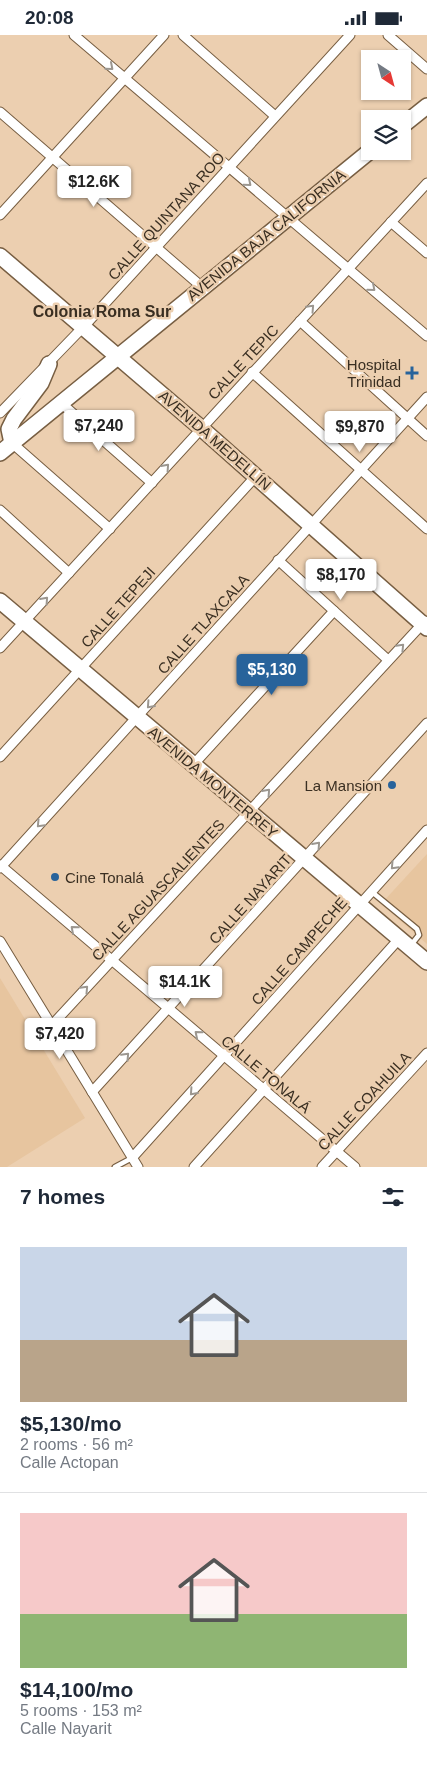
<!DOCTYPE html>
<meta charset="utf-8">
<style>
:root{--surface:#fff;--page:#f2f2f3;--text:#1f2937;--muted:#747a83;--line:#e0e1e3;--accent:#28639b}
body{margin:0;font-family:Helvetica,sans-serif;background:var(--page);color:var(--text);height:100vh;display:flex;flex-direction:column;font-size:19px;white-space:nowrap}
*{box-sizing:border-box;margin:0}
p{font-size:16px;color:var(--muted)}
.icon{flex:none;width:28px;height:28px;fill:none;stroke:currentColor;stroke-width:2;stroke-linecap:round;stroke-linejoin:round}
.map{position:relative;height:1132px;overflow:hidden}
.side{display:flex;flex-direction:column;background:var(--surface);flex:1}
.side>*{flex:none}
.needle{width:32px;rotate:144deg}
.buttons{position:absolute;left:361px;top:15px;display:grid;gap:10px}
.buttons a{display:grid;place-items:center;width:50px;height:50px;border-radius:0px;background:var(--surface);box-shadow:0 1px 4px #0004;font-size:25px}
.price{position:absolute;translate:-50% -42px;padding:0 11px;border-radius:5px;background:#fff;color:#222;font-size:16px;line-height:32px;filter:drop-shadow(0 1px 2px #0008)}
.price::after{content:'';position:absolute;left:50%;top:30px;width:15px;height:11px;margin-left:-8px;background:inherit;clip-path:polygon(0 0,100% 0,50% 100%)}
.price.current{background:var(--accent);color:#fff}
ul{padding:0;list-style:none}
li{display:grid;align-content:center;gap:10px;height:265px;padding:0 20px}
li+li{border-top:1px solid var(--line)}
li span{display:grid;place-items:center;height:155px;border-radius:0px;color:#555}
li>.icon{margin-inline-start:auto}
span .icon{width:90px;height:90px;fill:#fffc;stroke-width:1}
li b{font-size:21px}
h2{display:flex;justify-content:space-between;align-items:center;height:60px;padding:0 20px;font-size:21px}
.status{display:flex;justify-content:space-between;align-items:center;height:35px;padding:0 25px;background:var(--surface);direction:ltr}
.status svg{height:14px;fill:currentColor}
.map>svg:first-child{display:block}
</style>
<div class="status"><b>20:08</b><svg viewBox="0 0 49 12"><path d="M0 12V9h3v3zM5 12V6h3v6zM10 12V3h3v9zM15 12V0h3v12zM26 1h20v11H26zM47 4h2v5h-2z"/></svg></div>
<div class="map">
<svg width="427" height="1132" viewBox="0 0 427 1132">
<rect width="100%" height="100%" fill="#eccfb0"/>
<g fill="#e7c59f">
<polygon points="427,819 427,909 381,869"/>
<polygon points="0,943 85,1083 7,1132 0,1132"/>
</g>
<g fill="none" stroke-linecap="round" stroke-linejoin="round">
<defs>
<g id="service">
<polyline points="372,857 417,894 419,900 411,910"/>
<polyline points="115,1132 132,1123"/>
</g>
<g id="minor">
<polyline points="74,0 427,301"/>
<polyline points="183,0 275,81"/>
<polyline points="388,0 427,34"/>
<polyline points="0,77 202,252"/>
<polyline points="0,180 164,0"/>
<polyline points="391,187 427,218"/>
<polyline points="300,286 427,401"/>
<polyline points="252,337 427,494"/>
<polyline points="61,368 152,448"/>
<polyline points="0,378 89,286 350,0"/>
<polyline points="12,408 110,494"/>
<polyline points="0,475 69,538"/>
<polyline points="278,525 388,625"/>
<polyline points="0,613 427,148"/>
<polyline points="0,722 256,441"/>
<polyline points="193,730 334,576"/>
<polyline points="0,830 355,1132"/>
<polyline points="0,833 427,362"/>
<polyline points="0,906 138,1132"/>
<polyline points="52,990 425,586"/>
<polyline points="92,1057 427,688"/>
<polyline points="132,1123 427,795"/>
<polyline points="194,1132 399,904"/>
<polyline points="322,1132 427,1018"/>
</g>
<g id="primary">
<polyline points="402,91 427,71"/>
<polyline points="0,221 201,393 427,593"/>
<polyline points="12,408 9,394 14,384 41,348 49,329"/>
<polyline points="0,418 370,116"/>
<polyline points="0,566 427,927"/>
</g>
</defs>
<use href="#service" stroke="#775e42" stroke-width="7"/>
<use href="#minor" stroke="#775e42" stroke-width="11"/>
<use href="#primary" stroke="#775e42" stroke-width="18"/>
<use href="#service" stroke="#fff" stroke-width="4.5"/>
<use href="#minor" stroke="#fff" stroke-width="9"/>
<use href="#primary" stroke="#fff" stroke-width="15"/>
</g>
<defs><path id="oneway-chevron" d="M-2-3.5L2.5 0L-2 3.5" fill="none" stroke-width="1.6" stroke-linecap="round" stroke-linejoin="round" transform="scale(1.25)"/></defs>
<g stroke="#9c9790">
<use href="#oneway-chevron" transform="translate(110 32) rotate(41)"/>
<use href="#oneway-chevron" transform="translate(248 148) rotate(40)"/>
<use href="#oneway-chevron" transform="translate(372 253) rotate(41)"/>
<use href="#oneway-chevron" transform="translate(311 273) rotate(-47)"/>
<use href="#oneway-chevron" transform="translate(166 432) rotate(-48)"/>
<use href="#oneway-chevron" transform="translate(45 565) rotate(-48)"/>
<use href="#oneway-chevron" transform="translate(401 612) rotate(-46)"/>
<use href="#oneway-chevron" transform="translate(150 670) rotate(132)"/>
<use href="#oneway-chevron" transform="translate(267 757) rotate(-48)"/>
<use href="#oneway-chevron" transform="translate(40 789) rotate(133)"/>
<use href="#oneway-chevron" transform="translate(317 810) rotate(-48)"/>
<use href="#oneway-chevron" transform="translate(394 831) rotate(133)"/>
<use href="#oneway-chevron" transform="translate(74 894) rotate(-139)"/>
<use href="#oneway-chevron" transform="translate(85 954) rotate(-47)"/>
<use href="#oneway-chevron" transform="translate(198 999) rotate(-140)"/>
<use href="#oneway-chevron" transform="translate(126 1021) rotate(-47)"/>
<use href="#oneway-chevron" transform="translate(193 1057) rotate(132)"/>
</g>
<g fill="#28639b" stroke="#eccfb0" stroke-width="2">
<path d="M409.5 330.5h5v5h5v5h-5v5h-5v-5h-5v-5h5z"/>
<circle cx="392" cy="750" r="5"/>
<circle cx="55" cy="842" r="5"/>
</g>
<g text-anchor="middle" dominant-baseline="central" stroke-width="5" stroke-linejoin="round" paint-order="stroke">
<g font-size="15" fill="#3a2f22" stroke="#eccfb0">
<text transform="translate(166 181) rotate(-48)">CALLE QUINTANA ROO</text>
<text transform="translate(266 200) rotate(-39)">AVENIDA BAJA CALIFORNIA</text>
<text transform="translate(243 327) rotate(-47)">CALLE TEPIC</text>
<text transform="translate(215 405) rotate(41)">AVENIDA MEDELLÍN</text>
<text transform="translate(118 572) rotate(-48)">CALLE TEPEJI</text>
<text transform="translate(203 589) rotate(-48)">CALLE TLAXCALA</text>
<text transform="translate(213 747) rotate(40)">AVENIDA MONTERREY</text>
<text transform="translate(158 855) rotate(-47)">CALLE AGUASCALIENTES</text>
<text transform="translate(250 864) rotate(-48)">CALLE NAYARIT</text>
<text transform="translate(299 916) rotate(-49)">CALLE CAMPECHE</text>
<text transform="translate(266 1039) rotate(40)">CALLE TONALÁ</text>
<text transform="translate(364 1066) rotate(-47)">CALLE COAHUILA</text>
</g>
<g font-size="15" fill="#3a2f22" stroke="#eccfb0" text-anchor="end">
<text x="401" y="329">Hospital<tspan x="401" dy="17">Trinidad</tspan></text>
<text x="382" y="750">La Mansion</text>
<text x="65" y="842" text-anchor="start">Cine Tonalá</text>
</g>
<g font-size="16" font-weight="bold" fill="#3a2f22" stroke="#eccfb0">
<text x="102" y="276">Colonia Roma Sur</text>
</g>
</g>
</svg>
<div class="buttons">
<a><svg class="needle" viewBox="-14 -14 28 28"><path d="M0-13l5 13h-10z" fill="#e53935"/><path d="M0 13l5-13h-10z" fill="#747a83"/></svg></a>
<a><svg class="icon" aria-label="layers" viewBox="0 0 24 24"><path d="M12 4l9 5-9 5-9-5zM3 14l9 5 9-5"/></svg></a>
</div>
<b class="price" style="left:94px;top:173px">$12.6K</b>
<b class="price" style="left:99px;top:417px">$7,240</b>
<b class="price" style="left:360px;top:418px">$9,870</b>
<b class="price" style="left:341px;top:566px">$8,170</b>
<b class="price current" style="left:272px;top:661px">$5,130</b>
<b class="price" style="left:185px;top:973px">$14.1K</b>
<b class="price" style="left:60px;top:1025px">$7,420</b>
</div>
<section class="side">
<h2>7 homes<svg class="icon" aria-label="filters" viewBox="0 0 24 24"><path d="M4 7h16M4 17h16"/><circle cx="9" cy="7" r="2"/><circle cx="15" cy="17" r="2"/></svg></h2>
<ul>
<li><span style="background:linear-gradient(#c9d6e8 60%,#b9a48a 0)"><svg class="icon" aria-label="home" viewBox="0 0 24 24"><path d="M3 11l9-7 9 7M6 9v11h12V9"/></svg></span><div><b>$5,130/mo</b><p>2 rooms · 56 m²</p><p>Calle Actopan</p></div></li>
<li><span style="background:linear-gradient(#f6c9c9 65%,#8fb573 0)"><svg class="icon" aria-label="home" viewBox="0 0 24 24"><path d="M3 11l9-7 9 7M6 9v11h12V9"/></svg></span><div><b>$14,100/mo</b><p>5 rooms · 153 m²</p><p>Calle Nayarit</p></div></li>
</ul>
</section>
